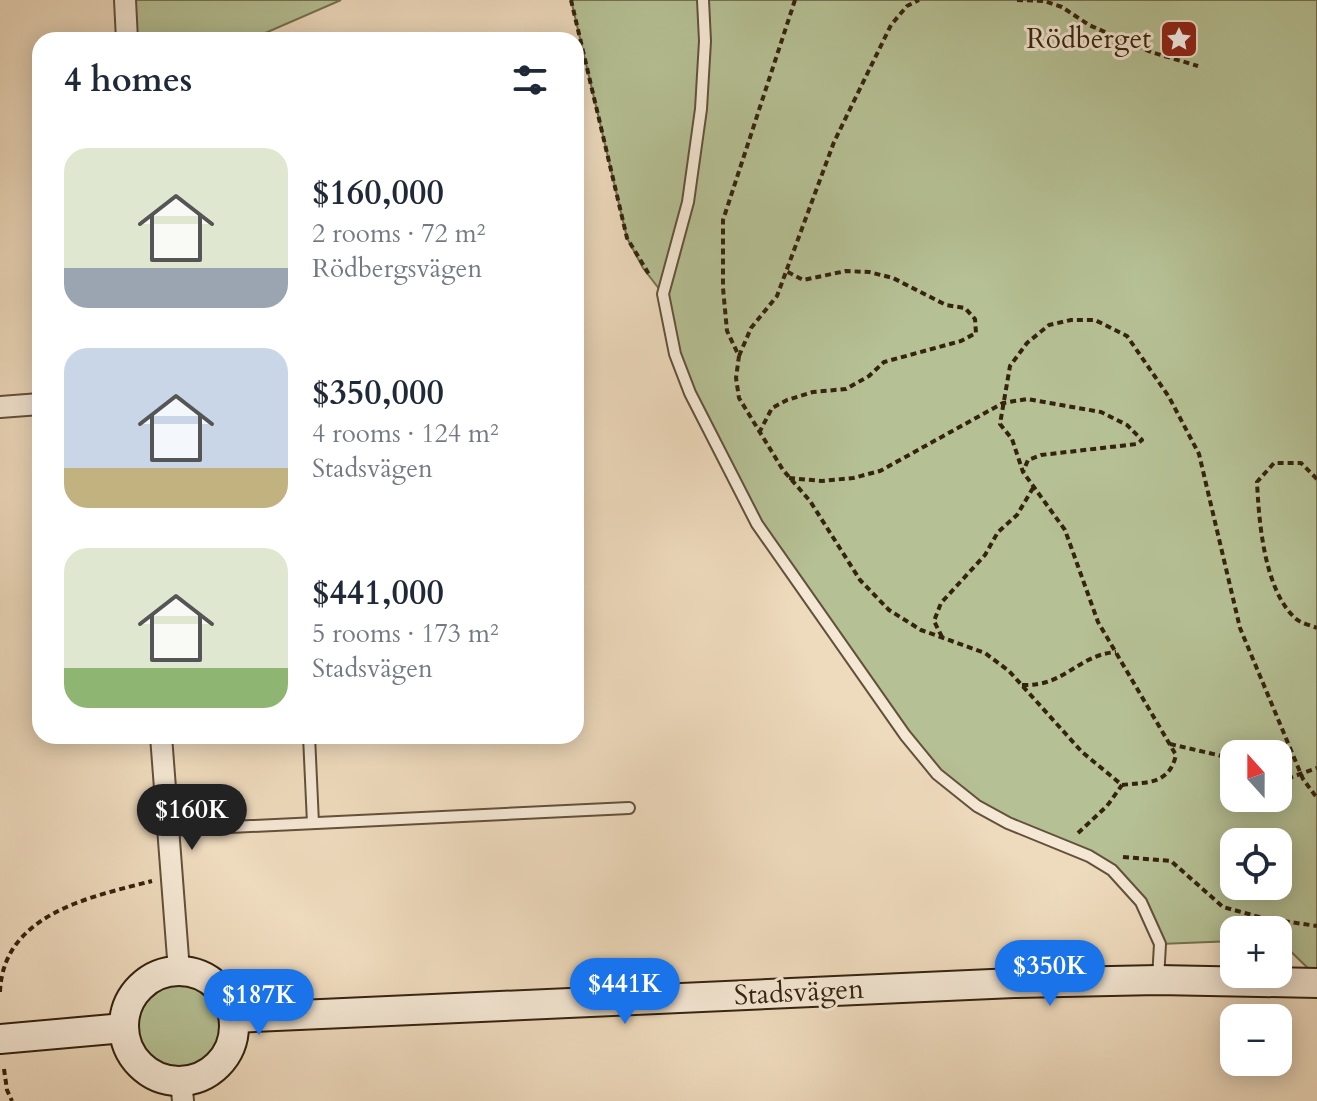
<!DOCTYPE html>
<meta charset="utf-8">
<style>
:root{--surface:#fff;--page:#f6f6f7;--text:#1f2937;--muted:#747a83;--accent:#1a73e8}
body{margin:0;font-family:Cardo,serif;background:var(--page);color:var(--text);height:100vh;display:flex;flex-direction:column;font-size:30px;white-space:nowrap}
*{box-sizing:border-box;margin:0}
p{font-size:26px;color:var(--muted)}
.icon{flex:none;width:44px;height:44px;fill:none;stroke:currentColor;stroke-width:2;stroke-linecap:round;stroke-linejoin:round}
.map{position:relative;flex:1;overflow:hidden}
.details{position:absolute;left:32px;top:32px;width:552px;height:712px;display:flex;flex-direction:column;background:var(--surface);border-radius:24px;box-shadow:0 4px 20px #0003}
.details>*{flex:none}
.needle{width:52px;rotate:339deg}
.controls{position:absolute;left:1220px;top:740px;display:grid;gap:16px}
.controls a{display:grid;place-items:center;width:72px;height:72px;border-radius:16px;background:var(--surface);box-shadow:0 4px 20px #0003;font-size:40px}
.price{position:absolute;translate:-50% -68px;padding:0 18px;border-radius:28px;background:var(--accent);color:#fff;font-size:26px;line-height:52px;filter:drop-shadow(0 2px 4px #0008)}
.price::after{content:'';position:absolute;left:50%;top:48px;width:24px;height:18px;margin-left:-12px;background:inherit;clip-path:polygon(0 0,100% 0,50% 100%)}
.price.selected{background:#222;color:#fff}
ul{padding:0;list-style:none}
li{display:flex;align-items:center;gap:24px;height:200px;padding:0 32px}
li span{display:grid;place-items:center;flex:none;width:224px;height:160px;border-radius:24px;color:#555}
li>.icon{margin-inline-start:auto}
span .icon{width:96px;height:96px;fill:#fffc;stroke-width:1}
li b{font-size:34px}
h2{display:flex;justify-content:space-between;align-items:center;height:96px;padding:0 32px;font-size:34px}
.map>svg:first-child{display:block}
</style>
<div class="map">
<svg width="1317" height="1101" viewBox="0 0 1317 1101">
<rect width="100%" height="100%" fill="#eedabd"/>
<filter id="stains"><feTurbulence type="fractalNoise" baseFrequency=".0025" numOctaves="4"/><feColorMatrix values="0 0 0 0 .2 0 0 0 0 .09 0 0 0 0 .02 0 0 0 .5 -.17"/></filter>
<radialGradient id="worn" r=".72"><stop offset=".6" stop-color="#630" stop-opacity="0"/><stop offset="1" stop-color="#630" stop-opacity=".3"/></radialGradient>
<g fill="#b5c094" stroke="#757251" stroke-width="2" fill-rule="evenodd">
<polygon points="125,0 341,0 249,40 127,40"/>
<path d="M571,0H1317V977L1278,939V930H1234V941L1160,944L1141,902L1112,869L1008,823L937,774L757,524L690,393L663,294L643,268L627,238ZM1234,754H1278V798H1234ZM1234,842H1278V886H1234Z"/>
<circle cx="179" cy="1026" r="44"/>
</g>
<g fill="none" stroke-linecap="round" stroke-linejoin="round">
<defs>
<g id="service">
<polyline points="703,0 705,41 701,109 688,202 663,294 675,354 690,393 757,524 905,735 937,774 977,806 1008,823 1089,856 1112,870 1141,902 1160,944 1158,979"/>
<polyline points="309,736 313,823"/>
<polyline points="168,830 629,808"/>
</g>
<g id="minor">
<polyline points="125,0 127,40"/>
<polyline points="0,407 40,404"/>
<polyline points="161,736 179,971"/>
<polyline points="181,1080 183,1101"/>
</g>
<g id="secondary">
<circle cx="179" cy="1026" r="55"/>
<polyline points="234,1018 1014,983 1158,980 1317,983"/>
<polyline points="0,1039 124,1028"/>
</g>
</defs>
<use href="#service" stroke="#63513a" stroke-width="14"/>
<use href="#minor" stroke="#63513a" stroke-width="24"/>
<use href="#secondary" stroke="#35230e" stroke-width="32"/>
<g stroke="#35230e" stroke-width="4" stroke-dasharray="6 4" stroke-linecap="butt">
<polyline points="571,0 627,238 650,276"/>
<path d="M795,0L723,220V288L727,331L739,356L736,378L739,398L783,470L810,501L860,580L889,610L921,630L985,653L1009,671L1082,752L1122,785C1147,782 1169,785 1176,755L1098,622L1065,530L1023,472L1012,439L1000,424L1010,366L1027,343L1049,325L1071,320H1095L1127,336L1169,397L1199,454L1240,628L1303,779L1317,798"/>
<polyline points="1017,0 1044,1 1062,7 1089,25 1151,52 1198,66"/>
<polyline points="739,356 751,328 777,296 834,142 891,25 907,6 919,0"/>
<polyline points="759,433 772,408 787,400 813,392 846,389 869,376 884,362 961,341 976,333 975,319 965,308 946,305 893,278 869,272 846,271 803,280 786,271"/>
<polyline points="789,478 822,481 853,478 880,471 1003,403 1027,399 1101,412 1127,425 1142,440 1137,444 1041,455 1028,460 1023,472"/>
<path d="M1317,479L1301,463H1274L1257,482C1259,522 1264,589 1295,618C1300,623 1310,625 1317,628"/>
<polyline points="942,637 934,621 941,603 985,555 998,532 1017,515 1033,488"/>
<path d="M1022,685C1065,687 1077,655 1116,652"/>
<polyline points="1170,744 1222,756 1234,764"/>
<polyline points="1278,782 1317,768"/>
<polyline points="1078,833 1107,806 1122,785"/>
<polyline points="1123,857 1171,861 1223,907 1263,918 1317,926"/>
<path d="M0,992C3,914 90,897 152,881"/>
<polyline points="4,1069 7,1090 12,1101"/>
</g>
<use href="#service" stroke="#f4e7d4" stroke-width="10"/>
<use href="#minor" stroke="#f4e7d4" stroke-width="20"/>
<use href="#secondary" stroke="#f4e7d4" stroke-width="28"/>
</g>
<defs>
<symbol id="sight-square" viewBox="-11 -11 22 22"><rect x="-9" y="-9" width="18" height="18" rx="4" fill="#8f2418" stroke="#f4e7d4"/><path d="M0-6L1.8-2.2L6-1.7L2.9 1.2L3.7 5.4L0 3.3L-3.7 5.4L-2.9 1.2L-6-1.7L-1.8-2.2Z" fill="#fff"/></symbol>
</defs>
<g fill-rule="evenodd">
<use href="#sight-square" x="1157" y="17" width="44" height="44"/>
</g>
<g text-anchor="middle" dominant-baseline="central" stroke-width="6" stroke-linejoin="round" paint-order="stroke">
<g font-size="28" fill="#35230e" stroke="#f4e7d4" text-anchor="end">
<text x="1151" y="39">Rödberget</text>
</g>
<g font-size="28" fill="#35230e" stroke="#f4e7d4">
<text transform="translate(799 992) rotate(-3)">Stadsvägen</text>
</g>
</g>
<rect width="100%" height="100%" filter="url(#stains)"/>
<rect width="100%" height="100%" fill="url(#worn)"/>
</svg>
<div class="controls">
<a><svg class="needle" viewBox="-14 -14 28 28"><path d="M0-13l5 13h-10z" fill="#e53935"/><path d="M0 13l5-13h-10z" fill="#747a83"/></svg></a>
<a><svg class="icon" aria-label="locate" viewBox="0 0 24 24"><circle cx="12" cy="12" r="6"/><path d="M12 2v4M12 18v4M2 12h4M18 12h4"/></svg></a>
<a>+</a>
<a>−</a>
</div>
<b class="price selected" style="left:192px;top:852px">$160K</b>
<b class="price" style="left:1050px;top:1008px">$350K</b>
<b class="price" style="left:625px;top:1026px">$441K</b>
<b class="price" style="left:259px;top:1037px">$187K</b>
<section class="details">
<h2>4 homes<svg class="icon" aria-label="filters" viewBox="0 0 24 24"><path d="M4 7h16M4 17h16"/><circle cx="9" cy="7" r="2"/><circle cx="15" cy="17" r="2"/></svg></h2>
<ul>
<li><span style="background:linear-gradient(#dfe7d0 75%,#9aa5b1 0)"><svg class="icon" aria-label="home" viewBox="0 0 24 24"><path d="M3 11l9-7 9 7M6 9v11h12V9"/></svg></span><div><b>$160,000</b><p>2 rooms · 72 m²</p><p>Rödbergsvägen</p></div></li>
<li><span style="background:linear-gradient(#c9d6e8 75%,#c2b280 0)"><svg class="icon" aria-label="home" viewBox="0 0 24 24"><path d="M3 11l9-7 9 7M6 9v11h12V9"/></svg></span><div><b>$350,000</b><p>4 rooms · 124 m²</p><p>Stadsvägen</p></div></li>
<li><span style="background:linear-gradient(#dfe7d0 75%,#8fb573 0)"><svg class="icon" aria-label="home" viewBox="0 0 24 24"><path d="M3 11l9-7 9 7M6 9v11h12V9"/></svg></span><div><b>$441,000</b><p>5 rooms · 173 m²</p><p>Stadsvägen</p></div></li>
</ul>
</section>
</div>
